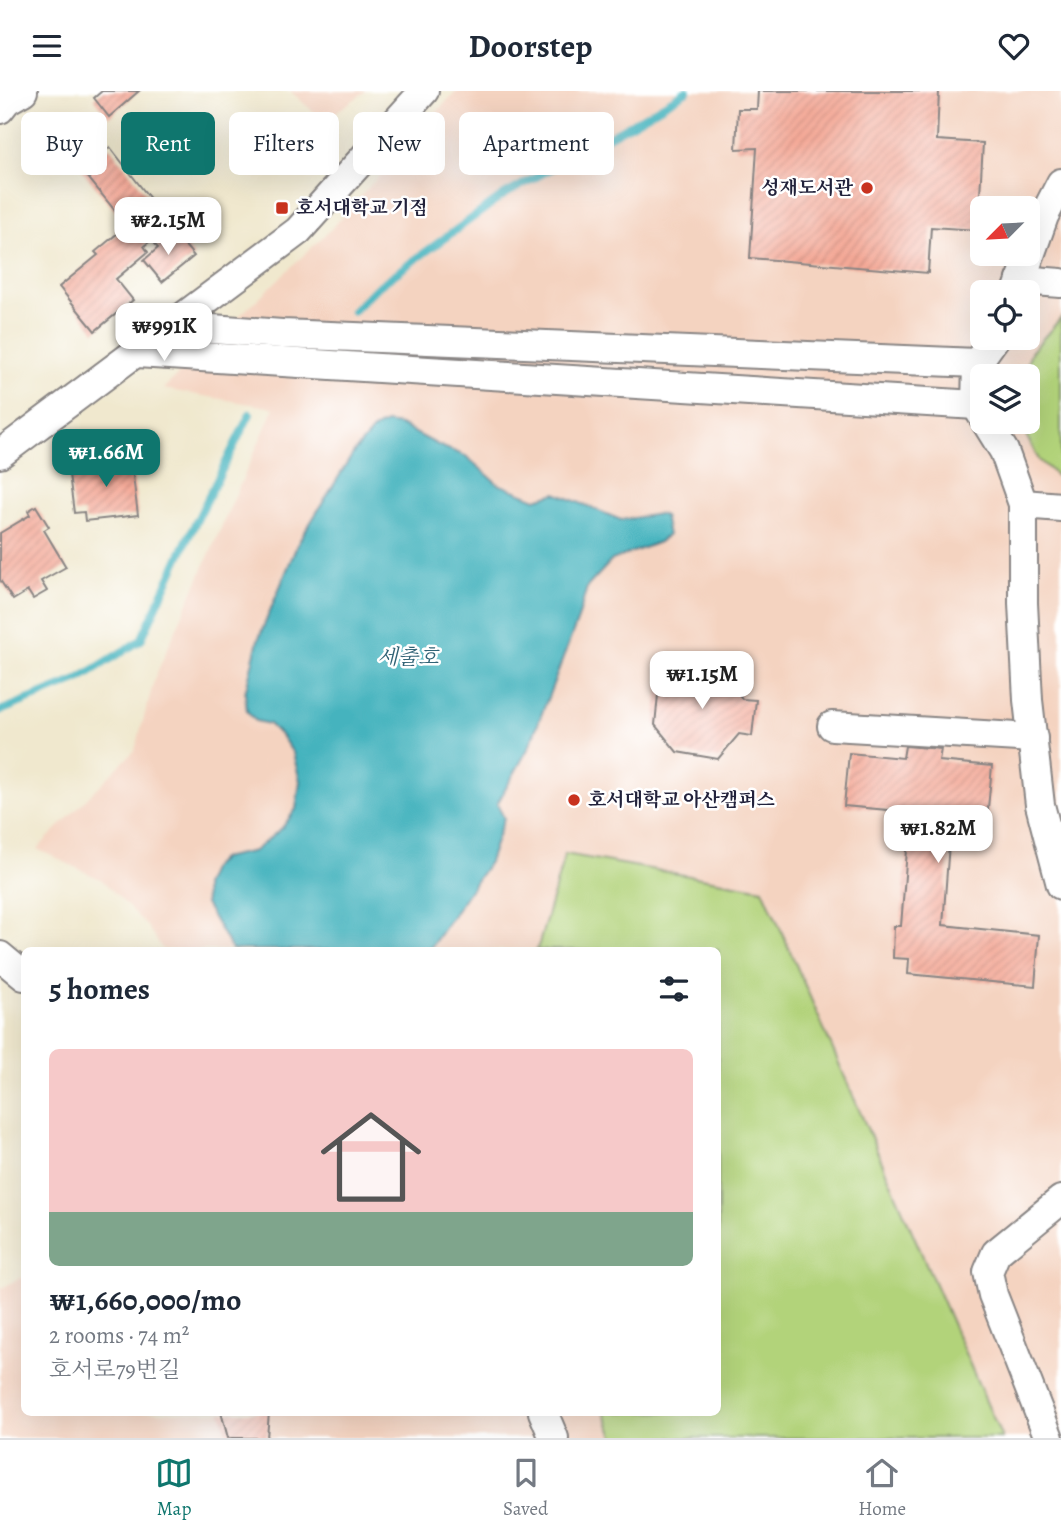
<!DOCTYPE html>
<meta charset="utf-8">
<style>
:root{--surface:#fff;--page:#f2f2f3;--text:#1f2937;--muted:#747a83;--line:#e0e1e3;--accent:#0f766e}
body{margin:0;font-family:Alegreya,"Noto Serif KR",serif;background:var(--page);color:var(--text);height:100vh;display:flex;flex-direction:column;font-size:26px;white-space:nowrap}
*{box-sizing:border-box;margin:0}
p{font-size:23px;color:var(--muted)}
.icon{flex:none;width:38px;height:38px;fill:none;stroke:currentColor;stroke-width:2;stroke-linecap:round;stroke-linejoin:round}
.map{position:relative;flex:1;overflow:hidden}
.side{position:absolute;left:21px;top:856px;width:700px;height:469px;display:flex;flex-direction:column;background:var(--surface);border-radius:10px;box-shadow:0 7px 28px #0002}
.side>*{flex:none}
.guide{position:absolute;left:21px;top:21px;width:700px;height:63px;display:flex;gap:14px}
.needle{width:46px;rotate:246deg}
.fabs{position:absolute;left:970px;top:105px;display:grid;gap:14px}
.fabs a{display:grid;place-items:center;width:70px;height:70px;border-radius:10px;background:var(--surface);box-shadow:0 7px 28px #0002;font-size:35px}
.price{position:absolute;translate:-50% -60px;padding:0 16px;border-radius:14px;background:#fff;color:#222;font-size:23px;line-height:46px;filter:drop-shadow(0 2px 4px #0008)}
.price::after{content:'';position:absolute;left:50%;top:42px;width:21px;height:16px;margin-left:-10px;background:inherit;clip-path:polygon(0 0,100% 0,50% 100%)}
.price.active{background:var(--accent);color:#fff}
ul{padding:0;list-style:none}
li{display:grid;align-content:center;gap:14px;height:371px;padding:0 28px}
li+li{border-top:2px solid var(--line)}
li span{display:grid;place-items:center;height:217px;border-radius:10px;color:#555}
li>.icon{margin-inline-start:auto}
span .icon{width:126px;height:126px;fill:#fffc;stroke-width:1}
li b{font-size:30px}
h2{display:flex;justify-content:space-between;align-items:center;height:84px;padding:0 28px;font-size:30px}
.chip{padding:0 24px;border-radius:10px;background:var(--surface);box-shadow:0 7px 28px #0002;font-size:24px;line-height:63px}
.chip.active{background:var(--accent);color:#fff}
header{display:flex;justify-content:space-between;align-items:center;height:91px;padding:0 28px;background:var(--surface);font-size:32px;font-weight:700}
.menu{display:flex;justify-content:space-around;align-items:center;height:98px;border-top:2px solid var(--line);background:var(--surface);font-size:19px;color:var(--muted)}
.menu a{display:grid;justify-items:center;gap:4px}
.menu .active{color:var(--accent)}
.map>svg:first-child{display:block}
</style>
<header><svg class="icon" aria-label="menu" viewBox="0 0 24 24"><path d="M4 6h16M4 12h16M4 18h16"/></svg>Doorstep<svg class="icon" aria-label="heart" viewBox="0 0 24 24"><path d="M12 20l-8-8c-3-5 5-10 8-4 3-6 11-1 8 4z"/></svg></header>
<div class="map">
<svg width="1061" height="1347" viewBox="0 0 1061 1347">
<defs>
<pattern id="building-hatch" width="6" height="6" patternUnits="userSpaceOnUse" patternTransform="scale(1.75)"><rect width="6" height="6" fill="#f4a997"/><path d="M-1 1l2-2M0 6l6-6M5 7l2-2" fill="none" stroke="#d19183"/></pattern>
</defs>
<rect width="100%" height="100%" fill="#fff"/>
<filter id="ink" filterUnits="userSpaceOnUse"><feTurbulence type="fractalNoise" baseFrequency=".0143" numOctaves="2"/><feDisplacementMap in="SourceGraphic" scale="14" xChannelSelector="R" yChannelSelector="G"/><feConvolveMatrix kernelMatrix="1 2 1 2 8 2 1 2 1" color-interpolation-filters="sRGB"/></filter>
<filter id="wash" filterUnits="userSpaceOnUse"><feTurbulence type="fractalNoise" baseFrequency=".00686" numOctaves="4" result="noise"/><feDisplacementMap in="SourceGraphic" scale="28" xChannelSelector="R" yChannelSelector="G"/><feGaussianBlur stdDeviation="1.57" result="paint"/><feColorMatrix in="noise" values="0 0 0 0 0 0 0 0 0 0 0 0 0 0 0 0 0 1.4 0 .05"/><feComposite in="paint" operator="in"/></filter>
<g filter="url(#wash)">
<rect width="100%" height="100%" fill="#f0e8ce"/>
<g fill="#f4d3c0" fill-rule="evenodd">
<polygon points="290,0 366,0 324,30"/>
<path d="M456,0H1061V1347H0V1198L24,1185V1321H718V859H163L147,835L102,789L37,758L135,659L155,586L274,317L163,298L331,138ZM982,117H1027V163H982ZM982,201H1027V247H982ZM982,285H1027V331H982Z"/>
</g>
<g fill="#b2d37a" stroke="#6a7a5a" stroke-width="2">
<polygon points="1061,227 1061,389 1039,369 1020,333 1020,331 1027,331 1027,285 1023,285 1031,261"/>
<polygon points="565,763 763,798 1002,1347 615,1347 604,1321 718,1321 718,859 536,859 539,853"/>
</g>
<polygon fill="#44b3be" stroke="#336a7c" stroke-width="2" points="386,332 400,334 440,355 466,365 498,393 536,408 556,402 621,429 659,423 664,425 668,444 659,451 612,469 587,496 578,528 529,656 497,713 504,727 489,771 429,859 232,859 205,813 204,795 211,778 222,767 254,760 282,737 296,718 300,690 293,662 282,646 269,633 256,630 247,620 245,602 258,549 298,452 354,361 375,337"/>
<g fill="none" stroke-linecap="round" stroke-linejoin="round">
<g stroke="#44b3be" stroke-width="8">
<polyline points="353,220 376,197 504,104 633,32 687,0"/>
<polyline points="0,620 77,589 141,549 187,449 250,323"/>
</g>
</g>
<g id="blocks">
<g fill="url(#building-hatch)">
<polygon points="102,0 139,0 109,26 94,7"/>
<polygon points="758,0 939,0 937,49 983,52 978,139 931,136 928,182 750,167 757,57 736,58 738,18 757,18"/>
<polygon points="110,56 165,127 143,145 149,151 144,155 148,161 116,188 133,209 95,240 59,196 98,164 95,161 119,141 117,138 125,132 82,79"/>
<polygon points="164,145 169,151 177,145 194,165 162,191 144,169 158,157 154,153"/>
<polygon points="130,362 138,424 85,430 84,421 74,422 69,383 99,379 98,365"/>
<polygon points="36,415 49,436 44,439 66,476 41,490 47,500 33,508 28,500 13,509 0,489 0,442 30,424 28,420"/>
<polygon points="682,572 724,576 742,608 756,609 752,645 739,643 718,668 677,661 655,634 659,594"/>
<polygon points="905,655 941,658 939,670 992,675 987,728 951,725 943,834 1039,844 1035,895 908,883 909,868 893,867 894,835 901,835 910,721 844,715 849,662 903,667"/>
<polygon points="221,1321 269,1321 267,1347 228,1347"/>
</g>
</g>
</g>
<g filter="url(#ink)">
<use href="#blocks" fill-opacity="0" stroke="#898584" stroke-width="2"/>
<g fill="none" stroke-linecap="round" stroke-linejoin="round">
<defs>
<g id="minor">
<polyline points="0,18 7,9 23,0"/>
<polyline points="1021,189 1061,192"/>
<polyline points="1017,201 1044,125 1061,92"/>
<polyline points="171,235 282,243 977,272"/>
<polyline points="137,262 976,314"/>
<polyline points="982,324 976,314 977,272 995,247"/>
<polyline points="986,331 1004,360 1023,413 1023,512 1028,609 1040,714 1061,794"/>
<polyline points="0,363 298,140 424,0"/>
<polyline points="1023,413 1061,416"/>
<polyline points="832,635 1033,647"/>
<polyline points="0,865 24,885"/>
<polyline points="543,1321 554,1347"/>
<polyline points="1049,1347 993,1204 988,1181 996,1162 1061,1109"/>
</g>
</defs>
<use href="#minor" stroke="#898584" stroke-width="32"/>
<use href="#minor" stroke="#fff" stroke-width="28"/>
</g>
</g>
<g fill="#c8321e" stroke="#fff" stroke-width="2.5">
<circle cx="867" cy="97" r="7"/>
<rect x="275" y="110" width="14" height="14" rx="3.5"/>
<circle cx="574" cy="709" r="7"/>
</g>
<g text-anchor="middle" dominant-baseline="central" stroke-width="5" stroke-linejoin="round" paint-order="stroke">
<g font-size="19" font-weight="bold" fill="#22223b" stroke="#fff" text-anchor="start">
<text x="853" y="97" text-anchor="end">성재도서관</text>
<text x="296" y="117">호서대학교 기점</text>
<text x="588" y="709">호서대학교 아산캠퍼스</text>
</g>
<g font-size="21" font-style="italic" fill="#316376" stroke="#fff">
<text x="408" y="566">세출호</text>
</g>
</g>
</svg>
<div class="fabs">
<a><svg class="needle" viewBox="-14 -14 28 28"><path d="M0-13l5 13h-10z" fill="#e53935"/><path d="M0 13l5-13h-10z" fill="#747a83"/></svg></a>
<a><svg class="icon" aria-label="locate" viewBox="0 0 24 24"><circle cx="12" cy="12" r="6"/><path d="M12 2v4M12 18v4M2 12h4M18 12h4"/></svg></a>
<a><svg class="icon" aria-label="layers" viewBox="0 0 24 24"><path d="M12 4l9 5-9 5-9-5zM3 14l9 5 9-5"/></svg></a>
</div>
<b class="price" style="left:168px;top:166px">₩2.15M</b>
<b class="price" style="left:164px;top:272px">₩991K</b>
<b class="price active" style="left:106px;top:398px">₩1.66M</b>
<b class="price" style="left:702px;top:620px">₩1.15M</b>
<b class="price" style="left:938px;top:774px">₩1.82M</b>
<div class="guide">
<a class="chip">Buy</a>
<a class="chip active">Rent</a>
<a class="chip">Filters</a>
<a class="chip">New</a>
<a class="chip">Apartment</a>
</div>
<section class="side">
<h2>5 homes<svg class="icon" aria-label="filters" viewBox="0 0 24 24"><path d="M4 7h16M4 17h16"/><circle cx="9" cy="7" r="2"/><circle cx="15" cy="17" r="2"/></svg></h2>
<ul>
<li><span style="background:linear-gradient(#f6c9c9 75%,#7fa58c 0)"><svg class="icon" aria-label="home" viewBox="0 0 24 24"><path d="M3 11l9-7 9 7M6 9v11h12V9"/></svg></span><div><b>₩1,660,000/mo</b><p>2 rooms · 74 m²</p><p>호서로79번길</p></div></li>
</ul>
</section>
</div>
<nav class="menu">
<a class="active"><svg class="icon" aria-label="map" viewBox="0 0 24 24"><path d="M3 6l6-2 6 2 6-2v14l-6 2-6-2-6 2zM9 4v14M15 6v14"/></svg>Map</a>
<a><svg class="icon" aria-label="saved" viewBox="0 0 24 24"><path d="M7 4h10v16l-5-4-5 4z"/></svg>Saved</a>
<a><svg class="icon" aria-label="home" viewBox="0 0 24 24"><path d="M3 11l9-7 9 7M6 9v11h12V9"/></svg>Home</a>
</nav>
